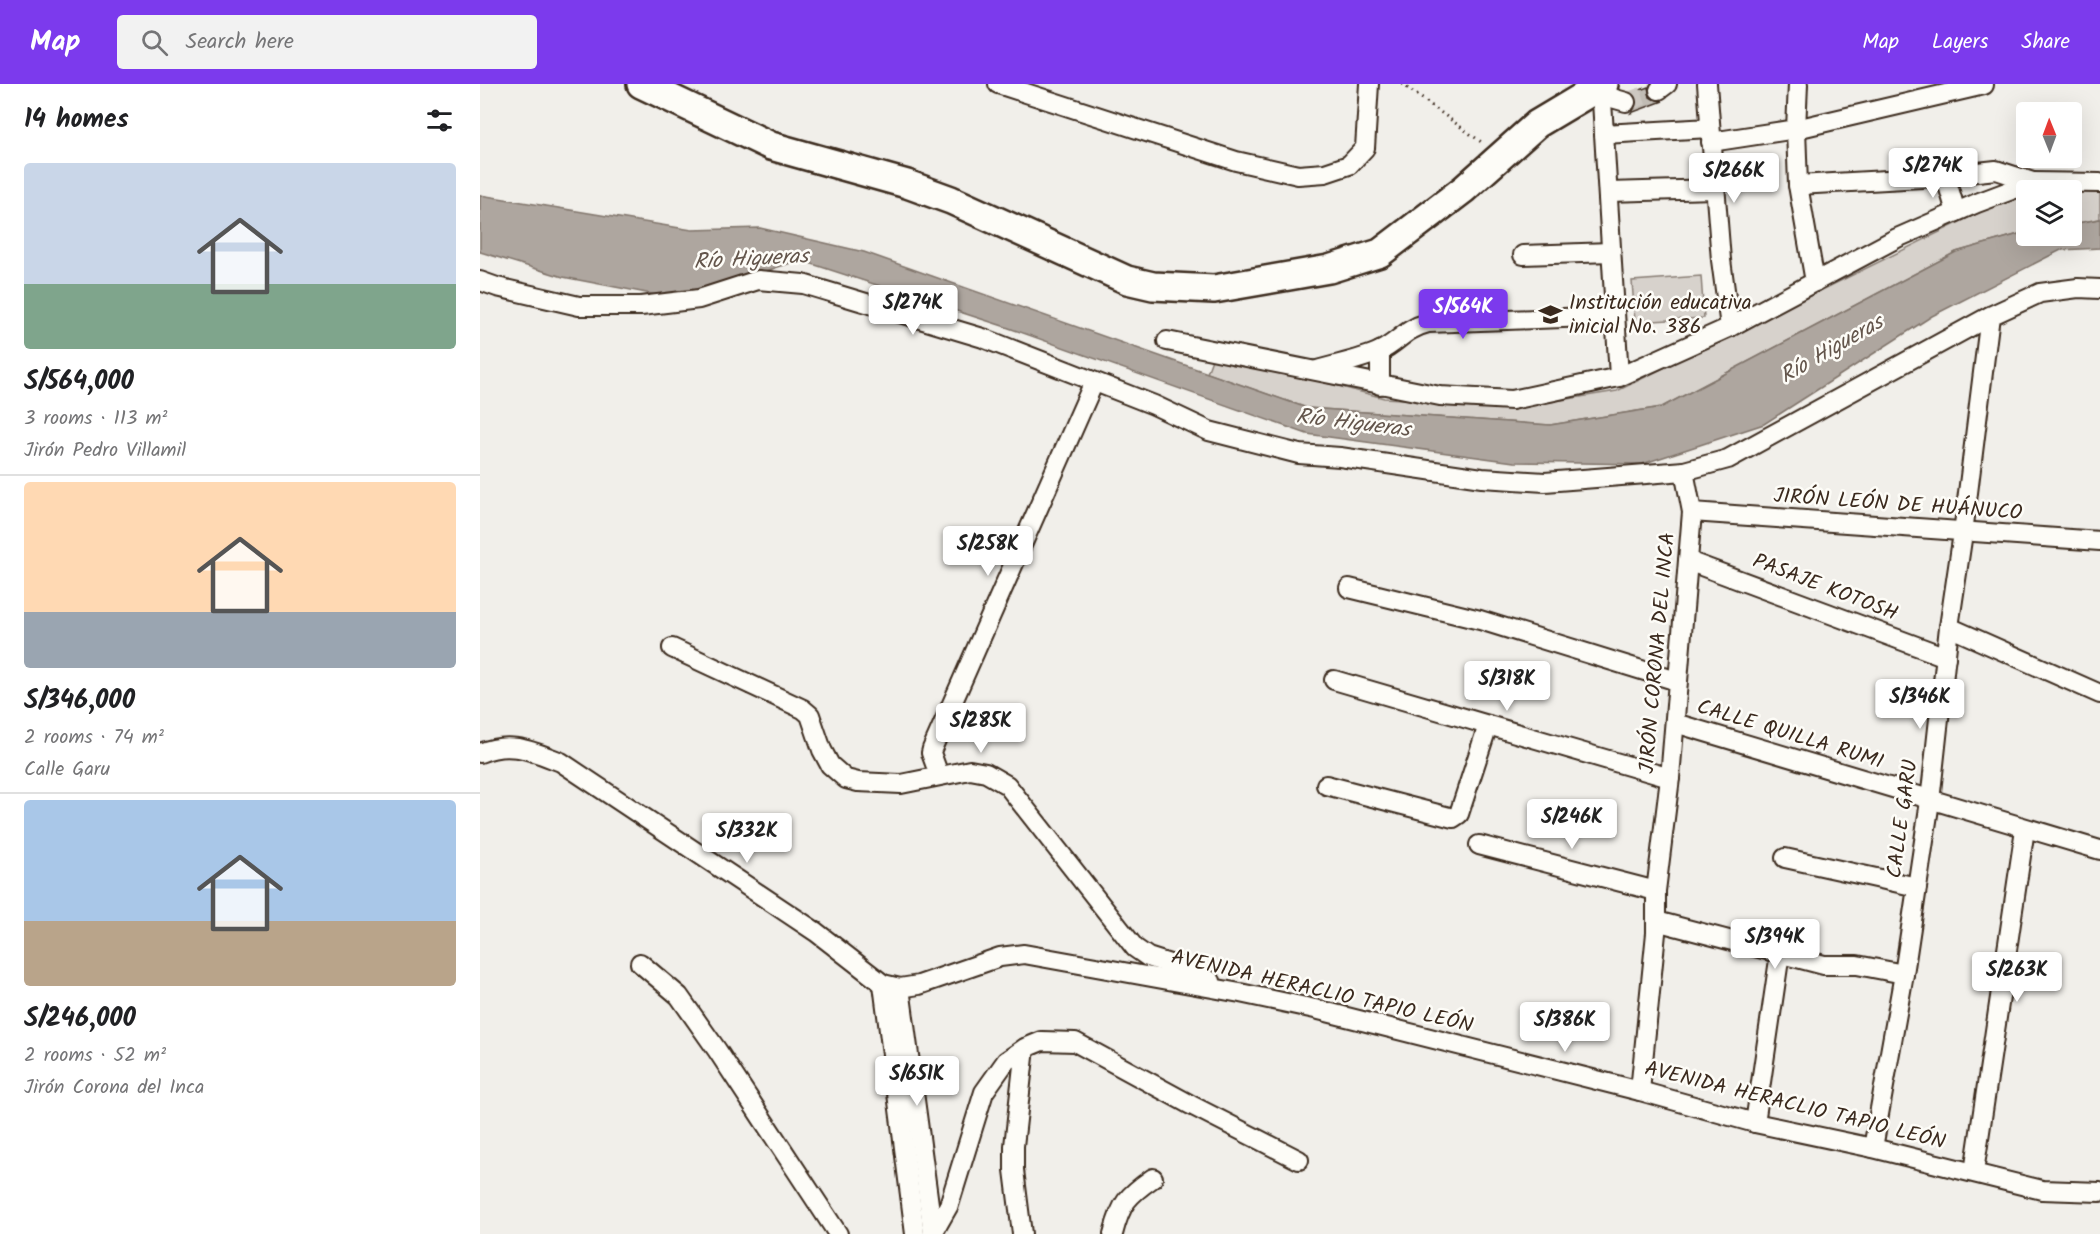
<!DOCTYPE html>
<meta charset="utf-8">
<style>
:root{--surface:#fff;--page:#f2f2f2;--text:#202124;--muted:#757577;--line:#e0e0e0;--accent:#7c3aed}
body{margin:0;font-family:Kalam,sans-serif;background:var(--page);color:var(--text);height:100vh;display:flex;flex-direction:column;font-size:22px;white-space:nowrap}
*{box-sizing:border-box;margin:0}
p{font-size:20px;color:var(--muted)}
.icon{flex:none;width:33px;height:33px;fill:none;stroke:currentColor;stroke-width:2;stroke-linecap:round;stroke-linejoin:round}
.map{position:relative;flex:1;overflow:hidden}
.drawer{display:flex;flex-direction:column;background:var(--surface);width:480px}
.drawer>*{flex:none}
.needle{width:39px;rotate:359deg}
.tools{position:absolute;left:1536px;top:18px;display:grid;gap:12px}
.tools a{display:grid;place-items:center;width:66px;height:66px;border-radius:6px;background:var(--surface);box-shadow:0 6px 24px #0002;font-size:30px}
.price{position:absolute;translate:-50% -51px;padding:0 14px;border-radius:6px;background:#fff;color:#222;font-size:20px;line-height:39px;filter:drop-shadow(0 2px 3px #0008)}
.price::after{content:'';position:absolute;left:50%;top:36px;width:18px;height:14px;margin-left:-9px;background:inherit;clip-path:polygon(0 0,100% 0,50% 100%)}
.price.on{background:var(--accent);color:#fff}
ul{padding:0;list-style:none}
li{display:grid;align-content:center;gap:12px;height:318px;padding:0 24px}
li+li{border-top:2px solid var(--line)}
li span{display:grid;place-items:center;height:186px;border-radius:6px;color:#555}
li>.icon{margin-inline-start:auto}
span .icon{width:108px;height:108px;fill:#fffc;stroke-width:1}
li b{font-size:26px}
h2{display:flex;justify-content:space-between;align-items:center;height:72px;padding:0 24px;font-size:26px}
header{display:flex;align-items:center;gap:36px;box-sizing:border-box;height:84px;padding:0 30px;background:var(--accent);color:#fff}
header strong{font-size:28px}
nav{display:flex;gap:33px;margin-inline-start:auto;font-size:21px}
.search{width:420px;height:54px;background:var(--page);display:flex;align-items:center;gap:15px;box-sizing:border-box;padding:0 21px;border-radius:6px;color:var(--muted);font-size:22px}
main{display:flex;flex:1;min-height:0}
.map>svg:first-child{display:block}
</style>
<header>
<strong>Map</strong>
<div class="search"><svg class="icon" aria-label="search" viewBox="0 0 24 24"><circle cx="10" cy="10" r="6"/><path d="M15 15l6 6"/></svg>Search here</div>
<nav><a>Map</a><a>Layers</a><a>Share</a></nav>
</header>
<main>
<section class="drawer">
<h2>14 homes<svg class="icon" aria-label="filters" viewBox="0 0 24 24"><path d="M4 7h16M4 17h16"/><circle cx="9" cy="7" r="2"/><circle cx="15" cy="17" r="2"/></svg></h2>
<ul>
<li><span style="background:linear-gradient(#c9d6e8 65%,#7fa58c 0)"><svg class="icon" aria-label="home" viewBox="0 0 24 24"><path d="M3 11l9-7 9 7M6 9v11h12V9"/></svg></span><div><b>S/564,000</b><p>3 rooms · 113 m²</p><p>Jirón Pedro Villamil</p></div></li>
<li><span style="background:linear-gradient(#ffd9b3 70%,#9aa5b1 0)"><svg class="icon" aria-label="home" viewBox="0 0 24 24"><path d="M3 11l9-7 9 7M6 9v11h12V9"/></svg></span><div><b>S/346,000</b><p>2 rooms · 74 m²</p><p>Calle Garu</p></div></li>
<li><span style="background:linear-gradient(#a9c7e8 65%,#b9a48a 0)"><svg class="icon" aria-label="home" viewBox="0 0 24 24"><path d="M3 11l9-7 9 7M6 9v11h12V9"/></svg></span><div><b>S/246,000</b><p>2 rooms · 52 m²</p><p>Jirón Corona del Inca</p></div></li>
</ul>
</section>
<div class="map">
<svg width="1620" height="1150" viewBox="0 0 1620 1150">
<rect width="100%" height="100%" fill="#f1efea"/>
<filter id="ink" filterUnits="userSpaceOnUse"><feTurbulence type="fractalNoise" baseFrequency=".0167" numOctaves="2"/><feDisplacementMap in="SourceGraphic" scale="12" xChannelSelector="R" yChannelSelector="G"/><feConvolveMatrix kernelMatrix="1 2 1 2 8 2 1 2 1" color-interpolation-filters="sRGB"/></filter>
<g filter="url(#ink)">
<g fill="#d7d2cc" stroke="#897e75" stroke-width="1.5">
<polygon points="1549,104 1620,104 1620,135 1592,140 1592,106 1546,106 1546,148 1476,168 1182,323 1070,341 827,324 727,289 734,270 904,314 1045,322 1137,307"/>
<polygon points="1221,192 1224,234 1155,238 1152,197"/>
</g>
<polygon fill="#aea69f" stroke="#80746b" stroke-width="1.5" points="0,111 212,146 280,144 384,168 827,324 1070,341 1182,323 1476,168 1546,148 1546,152 1592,152 1592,140 1620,135 1620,164 1581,166 1452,232 1284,340 1162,380 1034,378 827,350 526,243 320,176 198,215 83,193 0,168"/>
<polygon fill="#c1bcb4" stroke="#3b2a1e" stroke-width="1.5" points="1168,3 1170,13 1175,16 1183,17 1151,29 1157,21 1157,15 1152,9"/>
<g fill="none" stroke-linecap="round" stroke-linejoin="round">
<polyline stroke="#cdc8c1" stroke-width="18" stroke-dasharray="18 9" stroke-linecap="butt" points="1146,18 1179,6"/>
<defs>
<g id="minor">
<polyline points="518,0 756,77 818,91 845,89 869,81 885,64 889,0"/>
<polyline points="1227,0 1241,176 1250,243"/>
<polyline points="1318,0 1316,45 1318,101 1335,198"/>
<polyline points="1121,1 1139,293"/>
<polyline points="1121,1 1132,14 1146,18"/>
<polyline points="1179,6 1187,0"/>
<polyline points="1124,50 1230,44"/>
<polyline points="1231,58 1316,45 1504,1"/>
<polyline points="1465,91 1476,128"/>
<polyline points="1318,101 1442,94 1516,86 1553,98"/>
<polyline points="1128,108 1235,105"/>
<polyline points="1043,171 1131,168"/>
<polyline points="0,197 17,203 99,222 161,222 219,215 278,196 323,200 503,254 674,321 729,347 819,370 860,373 1002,394 1065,398 1204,387 1248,375 1510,232 1560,209 1598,204 1620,205"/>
<polyline points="687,257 960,312 1032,316 1139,293 1250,243 1417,154 1497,119 1553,98 1620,99"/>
<path d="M837,286C857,280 881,276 900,267C919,258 924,245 948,239L1135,232"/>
<polyline points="900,301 900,267"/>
<polyline points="1212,428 1620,457"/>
<polyline points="1208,477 1466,573"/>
<polyline points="869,504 1000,536 1197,597"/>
<polyline points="1469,543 1620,610"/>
<polyline points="192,564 323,625 330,631 342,666 350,681 366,695 378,698 421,700 490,686 506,689 527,701 655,864 668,873 699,883 731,897"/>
<polyline points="854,596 1190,694"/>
<polyline points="1195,639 1620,766"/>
<path d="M0,669C30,656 52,667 81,678L336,848L403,900L420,904L439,901L520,873L544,870L760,909L835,925L1160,1007L1275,1039L1393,1064L1562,1106L1620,1108"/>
<polyline points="459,691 451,669 452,665 614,298"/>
<polyline points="846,701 973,734 979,730 1008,641"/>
<polyline points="999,761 1176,807"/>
<polyline points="1305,774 1437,803"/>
<polyline points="1176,837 1344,881 1377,881 1424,890"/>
<polyline points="160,879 199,912 237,966 358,1150"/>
<polyline points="403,900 435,1150"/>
<polyline points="420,904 453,1150"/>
<polyline points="1160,1007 1176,849 1176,807 1190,694 1212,428 1204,387"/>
<polyline points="1275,1039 1300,869"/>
<polyline points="1393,1064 1424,890 1450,717 1469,543 1483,449 1510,232"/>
<polyline points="1494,1088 1545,745"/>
<polyline points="453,1149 469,1121 504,1008 526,977 545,964 562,957 595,958 711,1021 819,1076"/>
<polyline points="542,1150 534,1086 534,1062 545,964"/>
<path d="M633,1150C641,1119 647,1112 673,1094"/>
</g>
<polyline id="highway" points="161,0 291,62 427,100 471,116 647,196 673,202 734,205 849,185 900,169 984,105 1057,40 1124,0"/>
</defs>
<use href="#minor" stroke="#3b2a1e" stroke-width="22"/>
<use href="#highway" stroke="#3b2a1e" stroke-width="32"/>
<polyline stroke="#3b2a1e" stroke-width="3" stroke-dasharray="1.5 4.5" stroke-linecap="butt" points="922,0 1004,60"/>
<use href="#minor" stroke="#fdfcf7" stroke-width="18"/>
<use href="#highway" stroke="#fdfcf7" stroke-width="27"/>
</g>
</g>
<defs>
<symbol id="school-bare" viewBox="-9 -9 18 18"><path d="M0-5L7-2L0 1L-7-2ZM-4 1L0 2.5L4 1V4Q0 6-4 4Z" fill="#3b2a1e" stroke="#fdfcf7" stroke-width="2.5" paint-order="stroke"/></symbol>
</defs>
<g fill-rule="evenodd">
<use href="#school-bare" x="1054" y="214" width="33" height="33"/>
</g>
<g text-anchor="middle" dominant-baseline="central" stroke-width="5" stroke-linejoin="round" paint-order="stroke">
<g font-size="21" fill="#3b2a1e" stroke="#fdfcf7" text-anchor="start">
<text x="1089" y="219">Institución educativa<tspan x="1089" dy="24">inicial No. 386</tspan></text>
</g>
<g font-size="21" fill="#3b2a1e" stroke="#fdfcf7">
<text transform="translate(1418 421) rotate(4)">JIRÓN LEÓN DE HUÁNUCO</text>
<text transform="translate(1345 504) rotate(21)">PASAJE KOTOSH</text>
<text transform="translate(1178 569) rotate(-85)">JIRÓN CORONA DEL INCA</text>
<text transform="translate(1310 651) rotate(17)">CALLE QUILLA RUMI</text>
<text transform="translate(1423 735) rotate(-82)">CALLE GARU</text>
<text transform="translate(842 908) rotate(13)">AVENIDA HERACLIO TAPIO LEÓN</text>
<text transform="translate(1315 1022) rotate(14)">AVENIDA HERACLIO TAPIO LEÓN</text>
</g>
<g font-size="22" font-style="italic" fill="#63554b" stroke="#fdfcf7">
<text transform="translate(271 176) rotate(-3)">Río Higueras</text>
<text transform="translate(1352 266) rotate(-30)">Río Higueras</text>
<text transform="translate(873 340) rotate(7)">Río Higueras</text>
</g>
</g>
</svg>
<div class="tools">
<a><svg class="needle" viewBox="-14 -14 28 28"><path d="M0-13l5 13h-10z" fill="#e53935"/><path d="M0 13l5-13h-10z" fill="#757577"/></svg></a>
<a><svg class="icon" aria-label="layers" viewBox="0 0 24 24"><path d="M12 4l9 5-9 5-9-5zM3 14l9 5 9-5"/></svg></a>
</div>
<b class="price" style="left:1453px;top:115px">S/274K</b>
<b class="price" style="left:1254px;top:120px">S/266K</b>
<b class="price" style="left:433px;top:252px">S/274K</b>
<b class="price on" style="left:983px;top:256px">S/564K</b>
<b class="price" style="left:508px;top:493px">S/258K</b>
<b class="price" style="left:1027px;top:628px">S/318K</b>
<b class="price" style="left:1440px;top:646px">S/346K</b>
<b class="price" style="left:501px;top:670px">S/285K</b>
<b class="price" style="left:1092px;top:766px">S/246K</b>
<b class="price" style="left:267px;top:780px">S/332K</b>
<b class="price" style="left:1295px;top:886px">S/394K</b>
<b class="price" style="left:1537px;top:919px">S/263K</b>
<b class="price" style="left:1085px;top:969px">S/386K</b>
<b class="price" style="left:437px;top:1023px">S/651K</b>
</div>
</main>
